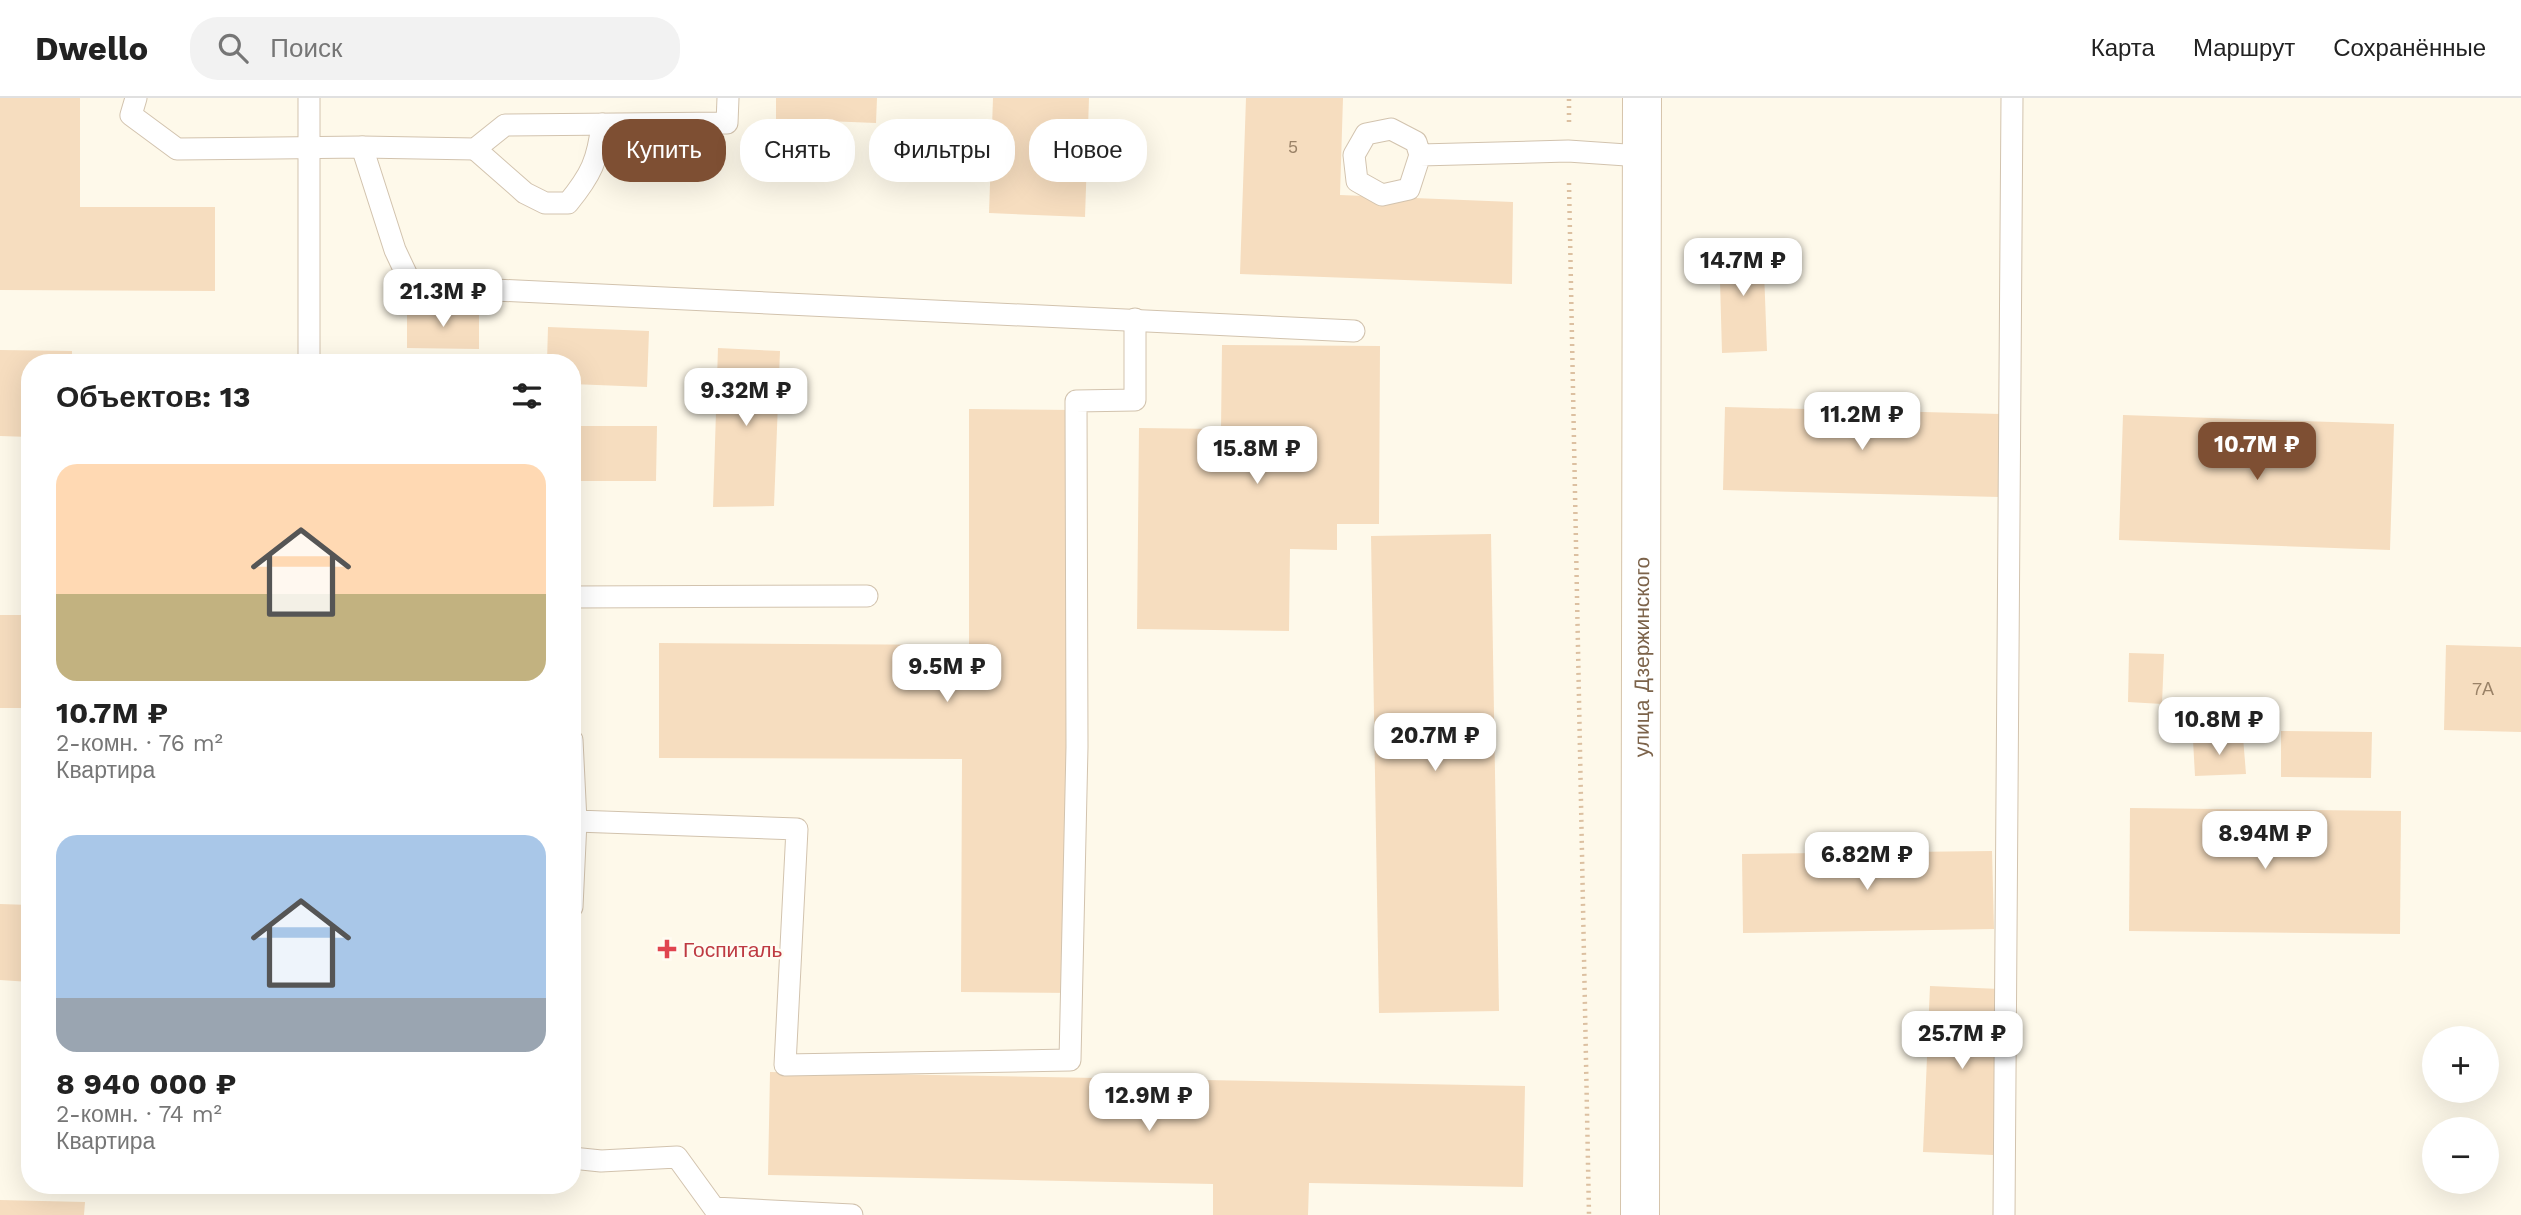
<!DOCTYPE html>
<html lang="ru">
<meta charset="utf-8">
<style>
:root{--surface:#fff;--page:#f2f2f2;--text:#222;--muted:#767676;--line:#e0e0e0;--accent:#7e4f33}
body{margin:0;font-family:"Work Sans",sans-serif;background:var(--page);color:var(--text);height:100vh;display:flex;flex-direction:column;font-size:26px;white-space:nowrap}
*{box-sizing:border-box;margin:0}
p{font-size:23px;color:var(--muted)}
.icon{flex:none;width:38px;height:38px;fill:none;stroke:currentColor;stroke-width:2;stroke-linecap:round;stroke-linejoin:round}
.map{position:relative;flex:1;overflow:hidden}
.panel{position:absolute;left:21px;top:256px;width:560px;height:840px;display:flex;flex-direction:column;background:var(--surface);border-radius:28px;box-shadow:0 7px 28px #0002}
.panel>*{flex:none}
.banner{position:absolute;left:602px;top:21px;width:665px;height:63px;display:flex;gap:14px}
.tools{position:absolute;left:2422px;top:928px;display:grid;gap:14px}
.tools a{display:grid;place-items:center;width:77px;height:77px;border-radius:50%;background:var(--surface);box-shadow:0 7px 28px #0002;font-size:35px}
.price{position:absolute;translate:-50% -60px;padding:0 16px;border-radius:14px;background:#fff;color:#222;font-size:23px;line-height:46px;filter:drop-shadow(0 2px 4px #0008)}
.price::after{content:'';position:absolute;left:50%;top:42px;width:21px;height:16px;margin-left:-10px;background:inherit;clip-path:polygon(0 0,100% 0,50% 100%)}
.price.selected{background:var(--accent);color:#fff}
ul{padding:0;list-style:none}
li{display:grid;align-content:center;gap:14px;height:371px;padding:0 35px}
li span{display:grid;place-items:center;height:217px;border-radius:21px;color:#555}
li>.icon{margin-inline-start:auto}
span .icon{width:126px;height:126px;fill:#fffc;stroke-width:1}
li b{font-size:30px}
h2{display:flex;justify-content:space-between;align-items:center;height:84px;padding:0 35px;font-size:30px}
.chip{padding:0 24px;border-radius:28px;background:var(--surface);box-shadow:0 7px 28px #0002;font-size:24px;line-height:63px}
.chip.selected{background:var(--accent);color:#fff}
header{display:flex;align-items:center;gap:42px;box-sizing:border-box;height:98px;padding:0 35px;background:var(--surface);border-bottom:2px solid var(--line)}
header strong{font-size:33px}
nav{display:flex;gap:38px;margin-inline-start:auto;font-size:24px}
.search{width:490px;height:63px;background:var(--page);display:flex;align-items:center;gap:18px;box-sizing:border-box;padding:0 24px;border-radius:28px;color:var(--muted);font-size:26px}
.map>svg:first-child{display:block}
</style>
<header>
<strong>Dwello</strong>
<div class="search"><svg class="icon" aria-label="search" viewBox="0 0 24 24"><circle cx="10" cy="10" r="6"/><path d="M15 15l6 6"/></svg>Поиск</div>
<nav><a>Карта</a><a>Маршрут</a><a>Сохранённые</a></nav>
</header>
<div class="map">
<svg width="2521" height="1117" viewBox="0 0 2521 1117">
<rect width="100%" height="100%" fill="#fef9ea"/>
<g fill="#f6ddbf">
<polygon points="0,0 80,0 80,109 215,109 215,193 0,192"/>
<polygon points="776,0 877,0 876,25 776,21"/>
<polygon points="993,0 1089,0 1085,119 989,115"/>
<polygon points="1246,0 1343,0 1340,97 1513,104 1512,186 1240,176"/>
<polygon points="1763,146 1767,253 1722,255 1719,147"/>
<polygon points="407,212 479,212 479,251 407,250"/>
<polygon points="548,229 649,233 647,289 572,286 572,264 547,264"/>
<polygon points="1222,247 1380,248 1379,426 1337,426 1337,452 1290,451 1289,533 1137,531 1139,330 1221,331"/>
<polygon points="718,250 780,253 774,408 713,409"/>
<polygon points="0,252 72,253 72,264 30,264 30,339 0,338"/>
<polygon points="1725,309 2001,316 1999,399 1723,392"/>
<polygon points="969,311 1077,312 1075,895 961,894 962,661 659,660 659,545 969,547"/>
<polygon points="2123,317 2394,326 2390,452 2119,442"/>
<polygon points="572,328 657,328 656,383 572,383"/>
<polygon points="1491,436 1499,913 1379,915 1371,438"/>
<rect x="0" y="517" width="30" height="93"/>
<polygon points="2446,547 2521,549 2521,634 2444,632"/>
<polygon points="2129,555 2164,556 2162,606 2128,604"/>
<polygon points="2281,633 2372,634 2371,680 2281,679"/>
<polygon points="2243,639 2246,676 2195,678 2193,642"/>
<polygon points="2130,710 2401,713 2400,836 2129,833"/>
<polygon points="1992,753 1994,831 1743,835 1742,756"/>
<polygon points="0,806 30,807 30,884 0,882"/>
<polygon points="1930,888 2000,891 1993,1057 1923,1054"/>
<polygon points="770,974 1525,988 1523,1089 1309,1085 1308,1117 1213,1117 1213,1086 768,1077"/>
<polygon points="0,1102 85,1104 84,1117 0,1117"/>
</g>
<g fill="none" stroke-linecap="round" stroke-linejoin="round">
<defs>
<g id="lane">
<polyline points="136,0 131,17 177,51 362,49 475,51 505,27 727,25 728,0"/>
<polyline points="309,0 309,264"/>
<polyline points="362,49 395,152 412,188 1354,233"/>
<path d="M475,51L525,95L545,105H568C591,77 598,62 602,26"/>
<polyline points="1420,57 1416,44 1391,31 1366,36 1354,57 1357,83 1382,97 1409,91 1420,57 1568,53 1641,58"/>
<polyline points="572,499 867,498"/>
<polyline points="572,642 576,723 797,731 785,967 1070,962 1077,649 1076,303 1135,302 1135,221"/>
<polyline points="572,809 576,723"/>
<polyline points="572,1060 601,1063 677,1059 714,1110 852,1117"/>
<polyline points="2004,1117 2012,0"/>
</g>
<g id="secondary">
<path id="s1" d="M1640,1117L1642,0"/>
</g>
</defs>
<use href="#lane" stroke="#d2c3ae" stroke-width="23"/>
<use href="#secondary" stroke="#d6c4ab" stroke-width="40"/>
<g stroke="#dcc0a1" stroke-width="4.5" stroke-dasharray="2 5" stroke-linecap="butt">
<polyline points="1569,24 1569,0"/>
<polyline points="1569,85 1589,1117"/>
</g>
<use href="#lane" stroke="#fff" stroke-width="21"/>
<use href="#secondary" stroke="#fff" stroke-width="38"/>
</g>
<path fill="#e0444e" stroke="#fffcf2" stroke-width="2.5" d="M663.5 840.5h7v7h7v7h-7v7h-7v-7h-7v-7h7z"/>
<g text-anchor="middle" dominant-baseline="central" stroke-width="5" stroke-linejoin="round" paint-order="stroke">
<g font-size="18" fill="#9a8267">
<text x="1293" y="48">5</text>
<text x="2483" y="590">7А</text>
</g>
<g font-size="21" fill="#7c634a" stroke="#fffcf2">
<text stroke="none"><textPath href="#s1" startOffset="558">улица Дзержинского</textPath></text>
</g>
<g font-size="21" fill="#be3a42" stroke="#fffcf2" text-anchor="start">
<text x="683" y="851">Госпиталь</text>
</g>
</g>
</svg>
<div class="tools">
<a>+</a>
<a>−</a>
</div>
<b class="price" style="left:1743px;top:200px">14.7M ₽</b>
<b class="price" style="left:443px;top:231px">21.3M ₽</b>
<b class="price" style="left:746px;top:330px">9.32M ₽</b>
<b class="price" style="left:1862px;top:354px">11.2M ₽</b>
<b class="price selected" style="left:2257px;top:384px">10.7M ₽</b>
<b class="price" style="left:1257px;top:388px">15.8M ₽</b>
<b class="price" style="left:947px;top:606px">9.5M ₽</b>
<b class="price" style="left:2219px;top:659px">10.8M ₽</b>
<b class="price" style="left:1435px;top:675px">20.7M ₽</b>
<b class="price" style="left:2265px;top:773px">8.94M ₽</b>
<b class="price" style="left:1867px;top:794px">6.82M ₽</b>
<b class="price" style="left:1962px;top:973px">25.7M ₽</b>
<b class="price" style="left:1149px;top:1035px">12.9M ₽</b>
<div class="banner">
<a class="chip selected">Купить</a>
<a class="chip">Снять</a>
<a class="chip">Фильтры</a>
<a class="chip">Новое</a>
</div>
<section class="panel">
<h2>Объектов: 13<svg class="icon" aria-label="filters" viewBox="0 0 24 24"><path d="M4 7h16M4 17h16"/><circle cx="9" cy="7" r="2"/><circle cx="15" cy="17" r="2"/></svg></h2>
<ul>
<li><span style="background:linear-gradient(#ffd9b3 60%,#c2b280 0)"><svg class="icon" aria-label="home" viewBox="0 0 24 24"><path d="M3 11l9-7 9 7M6 9v11h12V9"/></svg></span><div><b>10.7M ₽</b><p>2-комн. · 76 m²</p><p>Квартира</p></div></li>
<li><span style="background:linear-gradient(#a9c7e8 75%,#9aa5b1 0)"><svg class="icon" aria-label="home" viewBox="0 0 24 24"><path d="M3 11l9-7 9 7M6 9v11h12V9"/></svg></span><div><b>8 940 000 ₽</b><p>2-комн. · 74 m²</p><p>Квартира</p></div></li>
</ul>
</section>
</div>
